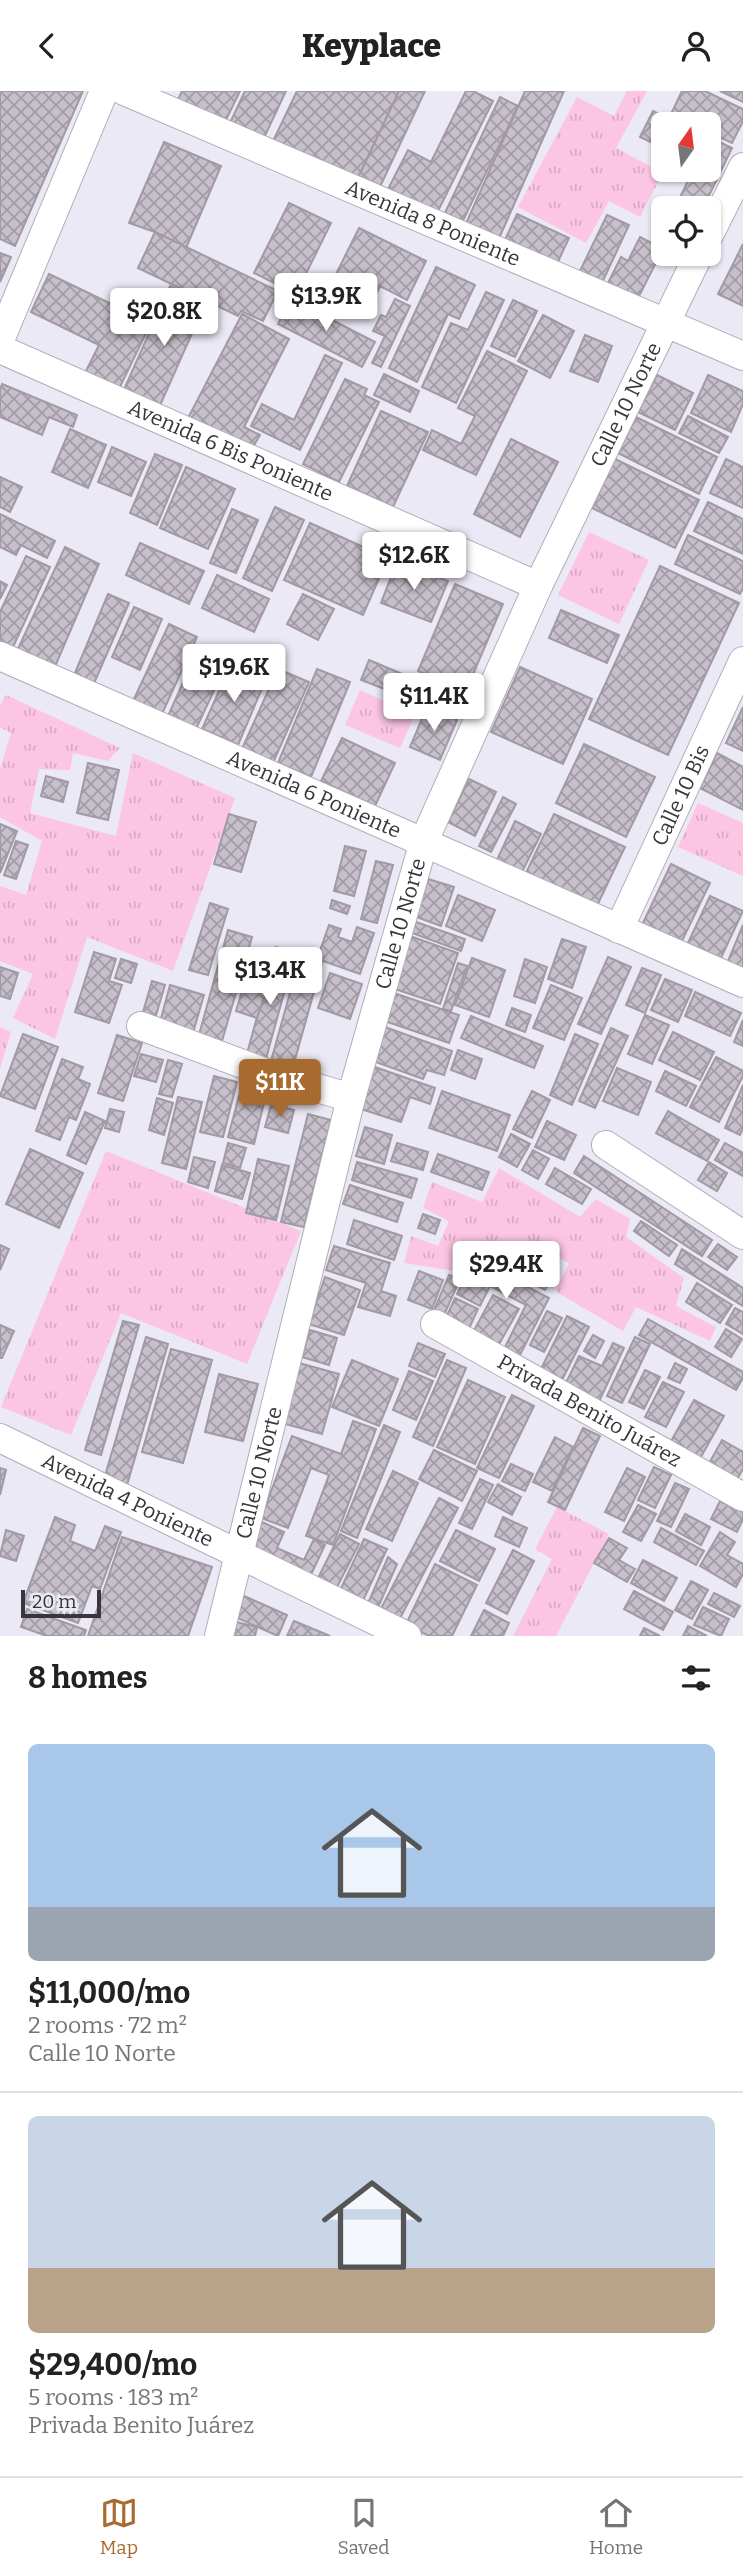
<!DOCTYPE html>
<meta charset="utf-8">
<style>
:root{--surface:#fff;--page:#f6f6f6;--text:#222;--muted:#767676;--line:#e0e0e0;--accent:#a86b2f}
body{margin:0;font-family:Bitter,serif;background:var(--page);color:var(--text);height:100vh;display:flex;flex-direction:column;font-size:26px;white-space:nowrap}
*{box-sizing:border-box;margin:0}
p{font-size:23px;color:var(--muted)}
.icon{flex:none;width:38px;height:38px;fill:none;stroke:currentColor;stroke-width:2;stroke-linecap:round;stroke-linejoin:round}
.map{position:relative;height:1545px;overflow:hidden}
.side{display:flex;flex-direction:column;background:var(--surface);flex:1}
.side>*{flex:none}
.needle{width:46px;rotate:14deg}
.controls{position:absolute;left:651px;top:21px;display:grid;gap:14px}
.controls a{display:grid;place-items:center;width:70px;height:70px;border-radius:10px;background:var(--surface);box-shadow:0 2px 5px #0004;font-size:35px}
.scale{position:absolute;left:21px;bottom:18px;width:80px;box-sizing:border-box;padding-left:7px;border:4px solid #36363b;border-top:0;font-size:19px;line-height:24px;white-space:nowrap;color:#36363b;-webkit-text-stroke:5px #eae9f5;paint-order:stroke}
.price{position:absolute;translate:-50% -60px;padding:0 16px;border-radius:7px;background:#fff;color:#222;font-size:23px;line-height:46px;filter:drop-shadow(0 2px 4px #0008)}
.price::after{content:'';position:absolute;left:50%;top:42px;width:21px;height:16px;margin-left:-10px;background:inherit;clip-path:polygon(0 0,100% 0,50% 100%)}
.price.current{background:var(--accent);color:#fff}
ul{padding:0;list-style:none}
li{display:grid;align-content:center;gap:14px;height:371px;padding:0 28px}
li+li{border-top:2px solid var(--line)}
li span{display:grid;place-items:center;height:217px;border-radius:10px;color:#555}
li>.icon{margin-inline-start:auto}
span .icon{width:126px;height:126px;fill:#fffc;stroke-width:1}
li b{font-size:30px}
h2{display:flex;justify-content:space-between;align-items:center;height:84px;padding:0 28px;font-size:30px}
header{display:flex;justify-content:space-between;align-items:center;height:91px;padding:0 28px;background:var(--surface);font-size:32px;font-weight:800}
.tabs{display:flex;justify-content:space-around;align-items:center;height:98px;border-top:2px solid var(--line);background:var(--surface);font-size:19px;color:var(--muted)}
.tabs a{display:grid;justify-items:center;gap:4px}
.tabs .current{color:var(--accent)}
.map>svg:first-child{display:block}
</style>
<header><svg class="icon" aria-label="back" viewBox="0 0 24 24"><path d="M15 5l-7 7 7 7"/></svg>Keyplace<svg class="icon" aria-label="person" viewBox="0 0 24 24"><circle cx="12" cy="8" r="4"/><path d="M4 21q1-7 8-7t8 7"/></svg></header>
<div class="map">
<svg width="743" height="1545" viewBox="0 0 743 1545">
<defs>
<pattern id="grass-tufts" width="24" height="20" patternUnits="userSpaceOnUse" patternTransform="scale(1.75)"><rect width="24" height="20" fill="#fcc5e4"/><path d="M3 7l-1-3M5 7V3M7 7l1-3M15 17l-1-3M17 17v-4M19 17l1-3" fill="none" stroke="#d9aac4"/></pattern>
<pattern id="building-cross-hatch" width="8" height="8" patternUnits="userSpaceOnUse" patternTransform="scale(1.75)"><rect width="8" height="8" fill="#c7bfca"/><path d="M0 0l8 8M0 8l8-8" fill="none" stroke="#a29ca5"/></pattern>
</defs>
<rect width="100%" height="100%" fill="#eae9f5"/>
<g fill="url(#grass-tufts)">
<polygon points="627,0 647,0 616,57 663,82 640,126 609,110 586,152 518,116 577,6 614,25"/>
<polygon points="589,441 649,469 619,533 558,504"/>
<polygon points="360,599 415,624 400,657 345,634"/>
<polygon points="6,604 120,657 108,670 73,662 70,679 39,678 30,722 116,745 133,662 235,707 173,880 87,846 55,948 13,927 33,883 0,870 0,795 26,804 42,750 0,726 0,678 11,642 0,636 0,614"/>
<polygon points="698,712 743,732 743,785 678,756"/>
<polygon points="0,936 11,941 0,978"/>
<polygon points="106,1060 301,1140 247,1273 121,1222 71,1344 1,1316"/>
<polygon points="499,1077 580,1126 596,1108 630,1128 626,1146 684,1187 676,1215 716,1236 710,1250 636,1216 623,1240 555,1200 569,1172 535,1155 519,1180 472,1161 457,1180 404,1172 411,1145 438,1155 449,1130 423,1117 432,1091 482,1111"/>
<polygon points="557,1416 609,1443 556,1545 513,1545 552,1468 535,1458"/>
</g>
<g fill="url(#building-cross-hatch)" stroke="#a199a3" stroke-width="2">
<polygon points="0,0 83,0 15,155 0,148"/>
<polygon points="182,0 240,0 224,33 177,11"/>
<polygon points="245,0 286,0 262,51 228,36"/>
<polygon points="297,0 399,0 357,89 273,50"/>
<polygon points="399,0 425,0 379,98 357,89"/>
<polygon points="466,0 473,0 493,10 436,124 387,100 408,59 431,71"/>
<polygon points="525,0 564,0 497,152 464,137"/>
<polygon points="682,0 705,0 743,18 743,30 732,52 709,41 709,33 693,33 671,23"/>
<polygon points="720,0 743,0 743,11"/>
<polygon points="500,6 518,15 461,134 443,126"/>
<polygon points="653,20 673,30 672,33 663,33 663,51 661,56 640,46"/>
<polygon points="709,46 732,57 703,117 675,117 693,79 709,79"/>
<polygon points="164,51 221,75 186,157 155,141 129,132"/>
<polygon points="289,112 331,132 296,203 254,182"/>
<polygon points="517,123 569,147 555,177 503,153"/>
<polygon points="607,124 629,134 601,194 578,184"/>
<polygon points="359,137 426,170 407,209 380,195 365,227 324,207"/>
<polygon points="155,141 278,200 263,230 241,220 238,225 138,177"/>
<polygon points="640,146 663,158 636,211 606,196 621,166 628,170"/>
<polygon points="743,153 743,215 718,203"/>
<polygon points="0,162 11,166 0,191"/>
<polygon points="436,176 475,194 459,228 448,223 417,291 389,277"/>
<polygon points="49,183 151,232 116,304 82,288 99,254 31,221"/>
<polygon points="170,195 206,211 158,319 122,303"/>
<polygon points="486,201 504,209 456,312 422,296 451,232 468,239"/>
<polygon points="291,208 375,251 362,276 278,233"/>
<polygon points="395,208 410,215 381,276 372,272 385,245 373,240 381,224 386,226"/>
<polygon points="513,209 537,220 515,266 491,255"/>
<polygon points="242,223 289,248 244,336 260,344 250,361 187,329"/>
<polygon points="543,224 574,240 550,287 518,270"/>
<polygon points="585,244 612,255 598,291 570,280"/>
<polygon points="487,260 527,280 476,384 423,359 432,339 461,353 475,325 458,317"/>
<polygon points="325,264 342,272 300,359 251,335 262,313 294,329"/>
<polygon points="384,283 419,300 410,321 374,304"/>
<polygon points="657,284 693,302 675,339 638,321"/>
<polygon points="708,284 743,300 743,313 731,341 691,322"/>
<polygon points="345,288 367,298 364,304 379,311 339,391 303,373"/>
<polygon points="2,293 77,324 73,336 49,326 42,344 0,326 0,299"/>
<polygon points="381,320 428,341 393,416 347,395"/>
<polygon points="688,325 728,346 719,362 679,342"/>
<polygon points="636,326 717,366 699,403 618,362"/>
<polygon points="70,338 106,354 88,397 52,381"/>
<polygon points="511,348 558,371 520,446 474,423"/>
<polygon points="112,356 146,371 131,405 98,391"/>
<polygon points="155,363 182,374 157,434 130,422"/>
<polygon points="615,368 699,409 675,457 592,417"/>
<polygon points="726,368 743,376 743,417 710,402"/>
<polygon points="186,376 235,398 208,458 160,437"/>
<polygon points="0,386 22,396 10,421 0,416"/>
<polygon points="708,411 743,428 743,463 694,440"/>
<polygon points="275,416 304,429 272,500 243,487"/>
<polygon points="232,418 258,429 236,482 210,472"/>
<polygon points="0,423 55,450 47,467 21,454 16,464 0,456"/>
<polygon points="310,432 388,467 363,524 284,489"/>
<polygon points="688,444 743,470 743,497 740,503 675,473"/>
<polygon points="140,452 204,480 189,513 126,484"/>
<polygon points="65,456 99,473 54,578 17,560"/>
<polygon points="26,465 50,476 13,556 0,550 0,521"/>
<polygon points="397,470 448,490 431,531 381,512"/>
<polygon points="660,475 739,512 668,664 589,628"/>
<polygon points="217,484 269,508 254,541 202,517"/>
<polygon points="0,490 7,494 0,508"/>
<polygon points="455,493 503,513 466,600 418,580"/>
<polygon points="108,503 129,512 92,597 72,589"/>
<polygon points="303,503 334,518 318,549 287,533"/>
<polygon points="134,516 162,528 140,579 112,566"/>
<polygon points="561,519 619,544 607,572 549,547"/>
<polygon points="169,533 197,546 162,623 133,610"/>
<polygon points="369,569 412,587 405,606 361,589"/>
<polygon points="231,573 266,588 238,654 202,638"/>
<polygon points="520,576 592,608 563,673 491,641"/>
<polygon points="189,578 218,591 196,638 168,625"/>
<polygon points="278,578 309,591 272,674 241,660"/>
<polygon points="317,578 350,591 311,686 278,672"/>
<polygon points="427,616 457,629 440,669 410,656"/>
<polygon points="743,616 743,660 726,652"/>
<polygon points="342,647 395,672 375,715 321,690"/>
<polygon points="584,653 655,686 626,746 556,712"/>
<polygon points="717,662 743,676 743,719 700,697"/>
<polygon points="88,672 119,679 108,729 77,722"/>
<polygon points="46,685 68,691 63,711 41,705"/>
<polygon points="469,688 496,701 475,745 448,731"/>
<polygon points="503,706 516,713 491,761 479,755"/>
<polygon points="229,723 256,731 241,781 214,773"/>
<polygon points="554,723 625,756 596,817 525,784"/>
<polygon points="515,730 541,743 521,783 496,771"/>
<polygon points="0,733 17,740 0,782"/>
<polygon points="16,750 28,754 16,788 4,784"/>
<polygon points="345,755 366,760 354,805 334,800"/>
<polygon points="376,770 393,774 377,832 361,828"/>
<polygon points="671,773 710,792 681,852 642,834"/>
<polygon points="428,788 454,796 441,835 416,826"/>
<polygon points="458,804 495,819 482,850 446,835"/>
<polygon points="710,805 743,820 720,869 687,854"/>
<polygon points="332,809 350,815 347,823 330,817"/>
<polygon points="210,812 228,818 208,884 189,879"/>
<polygon points="416,831 465,848 461,860 412,842"/>
<polygon points="329,834 341,838 338,846 352,851 357,836 374,842 360,883 317,868"/>
<polygon points="743,834 743,882 726,875"/>
<polygon points="228,839 252,846 220,957 197,951"/>
<polygon points="410,845 458,862 440,913 392,897"/>
<polygon points="562,848 586,856 572,897 548,888"/>
<polygon points="276,856 295,862 264,975 245,970"/>
<polygon points="94,861 116,868 109,890 122,894 109,932 75,921"/>
<polygon points="300,866 322,872 291,983 269,977"/>
<polygon points="608,866 631,876 601,943 578,933"/>
<polygon points="472,867 505,879 489,926 455,914"/>
<polygon points="121,868 137,873 131,892 115,887"/>
<polygon points="525,868 547,876 535,912 514,905"/>
<polygon points="458,872 467,875 451,920 443,918"/>
<polygon points="0,876 18,882 10,908 0,905"/>
<polygon points="642,877 661,884 645,922 626,914"/>
<polygon points="330,882 362,893 350,928 318,917"/>
<polygon points="246,887 268,895 257,927 236,920"/>
<polygon points="665,888 692,899 678,931 651,919"/>
<polygon points="152,890 165,894 154,931 141,928"/>
<polygon points="170,894 204,904 192,945 159,935"/>
<polygon points="551,894 582,907 564,949 533,937"/>
<polygon points="391,901 459,924 449,952 382,929"/>
<polygon points="695,901 741,922 730,945 685,925"/>
<polygon points="512,917 531,924 525,941 506,934"/>
<polygon points="645,924 669,934 652,973 628,963"/>
<polygon points="471,925 543,955 534,977 461,947"/>
<polygon points="743,929 743,955 734,951"/>
<polygon points="382,935 452,960 444,984 427,979 423,988 370,969"/>
<polygon points="611,937 628,945 595,1017 579,1010"/>
<polygon points="673,941 714,961 700,989 659,969"/>
<polygon points="23,943 58,956 35,1018 0,1005"/>
<polygon points="575,943 598,953 572,1014 550,1004"/>
<polygon points="117,944 142,952 123,1010 98,1002"/>
<polygon points="458,959 482,968 475,988 451,979"/>
<polygon points="141,963 163,969 156,991 134,985"/>
<polygon points="716,966 743,980 743,985 719,1031 690,1016"/>
<polygon points="62,968 83,976 78,988 90,993 76,1029 69,1026 60,1049 36,1040"/>
<polygon points="168,969 182,973 172,1006 159,1003"/>
<polygon points="372,975 435,997 430,1013 410,1006 401,1031 358,1017"/>
<polygon points="617,977 651,991 638,1024 603,1010"/>
<polygon points="665,980 696,995 686,1015 656,1000"/>
<polygon points="214,985 237,991 223,1046 200,1041"/>
<polygon points="743,994 743,1037 740,1044 725,1037"/>
<polygon points="442,1000 510,1024 497,1060 429,1037"/>
<polygon points="532,1000 550,1009 532,1047 513,1038"/>
<polygon points="239,1005 264,1012 254,1053 228,1046"/>
<polygon points="178,1006 202,1011 186,1078 162,1072"/>
<polygon points="157,1007 173,1012 164,1044 149,1039"/>
<polygon points="271,1014 294,1019 288,1042 265,1036"/>
<polygon points="110,1018 124,1021 119,1041 105,1037"/>
<polygon points="668,1020 719,1049 707,1070 656,1042"/>
<polygon points="85,1021 105,1030 86,1073 67,1064"/>
<polygon points="308,1023 331,1029 304,1136 281,1131"/>
<polygon points="547,1030 576,1044 564,1069 535,1056"/>
<polygon points="365,1036 392,1044 384,1073 356,1065"/>
<polygon points="511,1043 530,1053 517,1076 499,1066"/>
<polygon points="228,1052 246,1057 240,1077 223,1072"/>
<polygon points="397,1052 428,1061 423,1079 391,1070"/>
<polygon points="725,1052 743,1062 743,1085 715,1069"/>
<polygon points="30,1058 83,1082 59,1137 6,1113"/>
<polygon points="533,1059 549,1068 538,1088 522,1079"/>
<polygon points="438,1063 489,1081 482,1099 431,1081"/>
<polygon points="584,1065 712,1149 702,1165 574,1082"/>
<polygon points="194,1066 215,1071 208,1097 188,1091"/>
<polygon points="258,1068 289,1075 276,1129 246,1122"/>
<polygon points="357,1071 417,1088 411,1107 352,1089"/>
<polygon points="709,1071 727,1082 717,1100 698,1089"/>
<polygon points="222,1074 250,1082 242,1108 215,1100"/>
<polygon points="555,1077 591,1098 582,1113 546,1093"/>
<polygon points="350,1094 403,1112 397,1131 343,1113"/>
<polygon points="423,1123 440,1129 435,1143 418,1137"/>
<polygon points="354,1129 402,1145 394,1169 347,1153"/>
<polygon points="641,1130 677,1154 669,1165 634,1140"/>
<polygon points="718,1153 737,1166 727,1179 708,1166"/>
<polygon points="0,1154 9,1158 0,1179"/>
<polygon points="334,1155 390,1172 381,1200 396,1205 390,1225 358,1216 366,1192 326,1179"/>
<polygon points="682,1158 743,1197 743,1215 675,1173"/>
<polygon points="536,1163 558,1175 545,1199 523,1187"/>
<polygon points="475,1169 549,1207 519,1266 504,1258 526,1214 490,1195 480,1215 457,1203"/>
<polygon points="419,1180 443,1189 432,1218 408,1209"/>
<polygon points="449,1184 460,1188 441,1231 431,1226"/>
<polygon points="325,1186 360,1199 344,1244 309,1233"/>
<polygon points="697,1192 732,1214 720,1232 686,1211"/>
<polygon points="493,1204 519,1218 494,1262 469,1249"/>
<polygon points="455,1207 478,1218 466,1244 443,1233"/>
<polygon points="735,1217 743,1221 743,1243 726,1233"/>
<polygon points="547,1220 562,1227 544,1261 530,1254"/>
<polygon points="567,1225 589,1236 560,1293 539,1282"/>
<polygon points="648,1228 743,1281 743,1287 736,1299 639,1244"/>
<polygon points="123,1230 139,1234 101,1364 85,1359"/>
<polygon points="0,1234 14,1240 2,1267 0,1267"/>
<polygon points="726,1238 742,1248 731,1266 715,1256"/>
<polygon points="310,1239 337,1247 329,1274 302,1266"/>
<polygon points="593,1244 604,1250 595,1267 584,1260"/>
<polygon points="146,1246 168,1253 127,1394 104,1388"/>
<polygon points="635,1246 650,1253 622,1312 607,1305"/>
<polygon points="418,1252 445,1263 435,1286 409,1275"/>
<polygon points="613,1252 624,1257 597,1315 563,1298 579,1265 602,1275"/>
<polygon points="171,1258 212,1269 183,1372 142,1361"/>
<polygon points="352,1269 398,1288 379,1335 332,1316"/>
<polygon points="447,1269 466,1277 433,1355 413,1346"/>
<polygon points="299,1272 339,1283 322,1343 282,1332"/>
<polygon points="675,1272 687,1278 680,1292 668,1287"/>
<polygon points="645,1279 660,1286 644,1318 629,1311"/>
<polygon points="409,1280 433,1290 416,1329 393,1319"/>
<polygon points="219,1283 258,1293 243,1350 205,1341"/>
<polygon points="468,1289 505,1306 475,1373 437,1356"/>
<polygon points="663,1291 684,1301 666,1336 645,1326"/>
<polygon points="512,1304 534,1315 499,1387 477,1377"/>
<polygon points="694,1309 724,1325 698,1371 669,1354"/>
<polygon points="353,1330 376,1338 333,1454 306,1445 329,1384 311,1377 288,1437 261,1427 292,1345 341,1363"/>
<polygon points="384,1334 400,1341 357,1447 341,1440"/>
<polygon points="583,1337 600,1345 565,1419 548,1411"/>
<polygon points="555,1346 573,1356 552,1400 533,1391"/>
<polygon points="722,1349 743,1361 743,1378 736,1390 708,1374"/>
<polygon points="434,1359 477,1380 462,1410 419,1388"/>
<polygon points="511,1373 533,1383 525,1400 502,1390"/>
<polygon points="654,1376 671,1384 655,1417 638,1409"/>
<polygon points="0,1377 6,1379 0,1404"/>
<polygon points="627,1377 645,1386 624,1430 605,1421"/>
<polygon points="393,1380 418,1392 392,1450 366,1438"/>
<polygon points="480,1388 493,1394 472,1438 459,1432"/>
<polygon points="675,1392 689,1398 671,1436 657,1430"/>
<polygon points="498,1393 521,1406 512,1424 488,1411"/>
<polygon points="439,1407 458,1417 397,1533 378,1523"/>
<polygon points="720,1410 743,1421 743,1428 737,1441 711,1428"/>
<polygon points="638,1414 656,1423 641,1450 623,1441"/>
<polygon points="685,1423 710,1436 701,1454 676,1440"/>
<polygon points="55,1426 75,1434 70,1450 95,1460 105,1435 121,1441 100,1498 92,1495 78,1532 23,1512"/>
<polygon points="503,1426 527,1437 519,1456 495,1445"/>
<polygon points="262,1431 284,1441 277,1457 304,1469 314,1448 325,1454 308,1490 260,1468 255,1448"/>
<polygon points="661,1437 704,1460 696,1474 654,1451"/>
<polygon points="6,1439 24,1445 16,1470 0,1465"/>
<polygon points="456,1439 495,1458 479,1490 440,1470"/>
<polygon points="720,1441 735,1451 727,1464 743,1473 743,1483 736,1496 700,1475"/>
<polygon points="340,1443 359,1453 334,1502 315,1493"/>
<polygon points="122,1446 212,1476 188,1545 88,1545"/>
<polygon points="609,1447 627,1457 619,1469 635,1478 627,1491 594,1472"/>
<polygon points="364,1448 387,1458 360,1516 337,1506"/>
<polygon points="513,1459 534,1470 507,1523 486,1512"/>
<polygon points="388,1466 397,1473 376,1521 366,1517"/>
<polygon points="643,1469 677,1487 664,1510 631,1492"/>
<polygon points="435,1473 477,1494 452,1545 429,1545 406,1533"/>
<polygon points="691,1490 708,1499 692,1528 675,1519"/>
<polygon points="634,1500 673,1521 663,1539 624,1518"/>
<polygon points="714,1502 740,1515 734,1526 708,1513"/>
<polygon points="242,1504 287,1524 278,1545 233,1525"/>
<polygon points="703,1516 729,1528 721,1545 694,1534"/>
<polygon points="27,1518 86,1539 84,1545 47,1545 21,1536"/>
<polygon points="484,1519 509,1532 503,1545 471,1545"/>
<polygon points="294,1530 330,1545 287,1545"/>
<polygon points="236,1531 257,1536 255,1545 233,1545"/>
<polygon points="688,1535 707,1545 683,1545"/>
<polygon points="644,1537 660,1545 640,1545"/>
</g>
<g fill="none" stroke-linecap="round" stroke-linejoin="round">
<defs>
<g id="minor">
<path id="s1" d="M124,0L743,265"/>
<polyline points="709,144 743,76"/>
<polyline points="0,249 104,0"/>
<path id="s2" d="M0,258L538,495"/>
<path id="s3" d="M0,565L743,892"/>
<path id="s4" d="M619,838L743,570"/>
<polyline points="141,935 264,981 351,1007"/>
<polyline points="606,1054 743,1144"/>
<path id="s5" d="M435,1233L743,1406"/>
<path id="s6" d="M0,1347L407,1545"/>
<path id="s7" d="M219,1545L351,1007L424,750L538,495L699,163"/>
</g>
</defs>
<use href="#minor" stroke="#afaeba" stroke-width="30"/>
<use href="#minor" stroke="#fff" stroke-width="28"/>
</g>
<g text-anchor="middle" dominant-baseline="central" stroke-width="5" stroke-linejoin="round" paint-order="stroke">
<g font-size="21" fill="#36363b" stroke="#eae9f5">
<text stroke="none"><textPath href="#s1" startOffset="336">Avenida 8 Poniente</textPath></text>
<text stroke="none"><textPath href="#s7" startOffset="1302">Calle 10 Norte</textPath></text>
<text stroke="none"><textPath href="#s2" startOffset="252">Avenida 6 Bis Poniente</textPath></text>
<text stroke="none"><textPath href="#s3" startOffset="343">Avenida 6 Poniente</textPath></text>
<text stroke="none"><textPath href="#s4" startOffset="147">Calle 10 Bis</textPath></text>
<text stroke="none"><textPath href="#s7" startOffset="735">Calle 10 Norte</textPath></text>
<text stroke="none"><textPath href="#s5" startOffset="177">Privada Benito Juárez</textPath></text>
<text stroke="none"><textPath href="#s7" startOffset="168">Calle 10 Norte</textPath></text>
<text stroke="none"><textPath href="#s6" startOffset="142">Avenida 4 Poniente</textPath></text>
</g>
</g>
</svg>
<div class="controls">
<a><svg class="needle" viewBox="-14 -14 28 28"><path d="M0-13l5 13h-10z" fill="#e53935"/><path d="M0 13l5-13h-10z" fill="#767676"/></svg></a>
<a><svg class="icon" aria-label="locate" viewBox="0 0 24 24"><circle cx="12" cy="12" r="6"/><path d="M12 2v4M12 18v4M2 12h4M18 12h4"/></svg></a>
</div>
<div class="scale">20 m</div>
<b class="price" style="left:326px;top:242px">$13.9K</b>
<b class="price" style="left:164px;top:257px">$20.8K</b>
<b class="price" style="left:414px;top:501px">$12.6K</b>
<b class="price" style="left:234px;top:613px">$19.6K</b>
<b class="price" style="left:434px;top:642px">$11.4K</b>
<b class="price" style="left:270px;top:916px">$13.4K</b>
<b class="price current" style="left:280px;top:1028px">$11K</b>
<b class="price" style="left:506px;top:1210px">$29.4K</b>
</div>
<section class="side">
<h2>8 homes<svg class="icon" aria-label="filters" viewBox="0 0 24 24"><path d="M4 7h16M4 17h16"/><circle cx="9" cy="7" r="2"/><circle cx="15" cy="17" r="2"/></svg></h2>
<ul>
<li><span style="background:linear-gradient(#a9c7e8 75%,#9aa5b1 0)"><svg class="icon" aria-label="home" viewBox="0 0 24 24"><path d="M3 11l9-7 9 7M6 9v11h12V9"/></svg></span><div><b>$11,000/mo</b><p>2 rooms · 72 m²</p><p>Calle 10 Norte</p></div></li>
<li><span style="background:linear-gradient(#c9d6e8 70%,#b9a48a 0)"><svg class="icon" aria-label="home" viewBox="0 0 24 24"><path d="M3 11l9-7 9 7M6 9v11h12V9"/></svg></span><div><b>$29,400/mo</b><p>5 rooms · 183 m²</p><p>Privada Benito Juárez</p></div></li>
</ul>
</section>
<nav class="tabs">
<a class="current"><svg class="icon" aria-label="map" viewBox="0 0 24 24"><path d="M3 6l6-2 6 2 6-2v14l-6 2-6-2-6 2zM9 4v14M15 6v14"/></svg>Map</a>
<a><svg class="icon" aria-label="saved" viewBox="0 0 24 24"><path d="M7 4h10v16l-5-4-5 4z"/></svg>Saved</a>
<a><svg class="icon" aria-label="home" viewBox="0 0 24 24"><path d="M3 11l9-7 9 7M6 9v11h12V9"/></svg>Home</a>
</nav>
